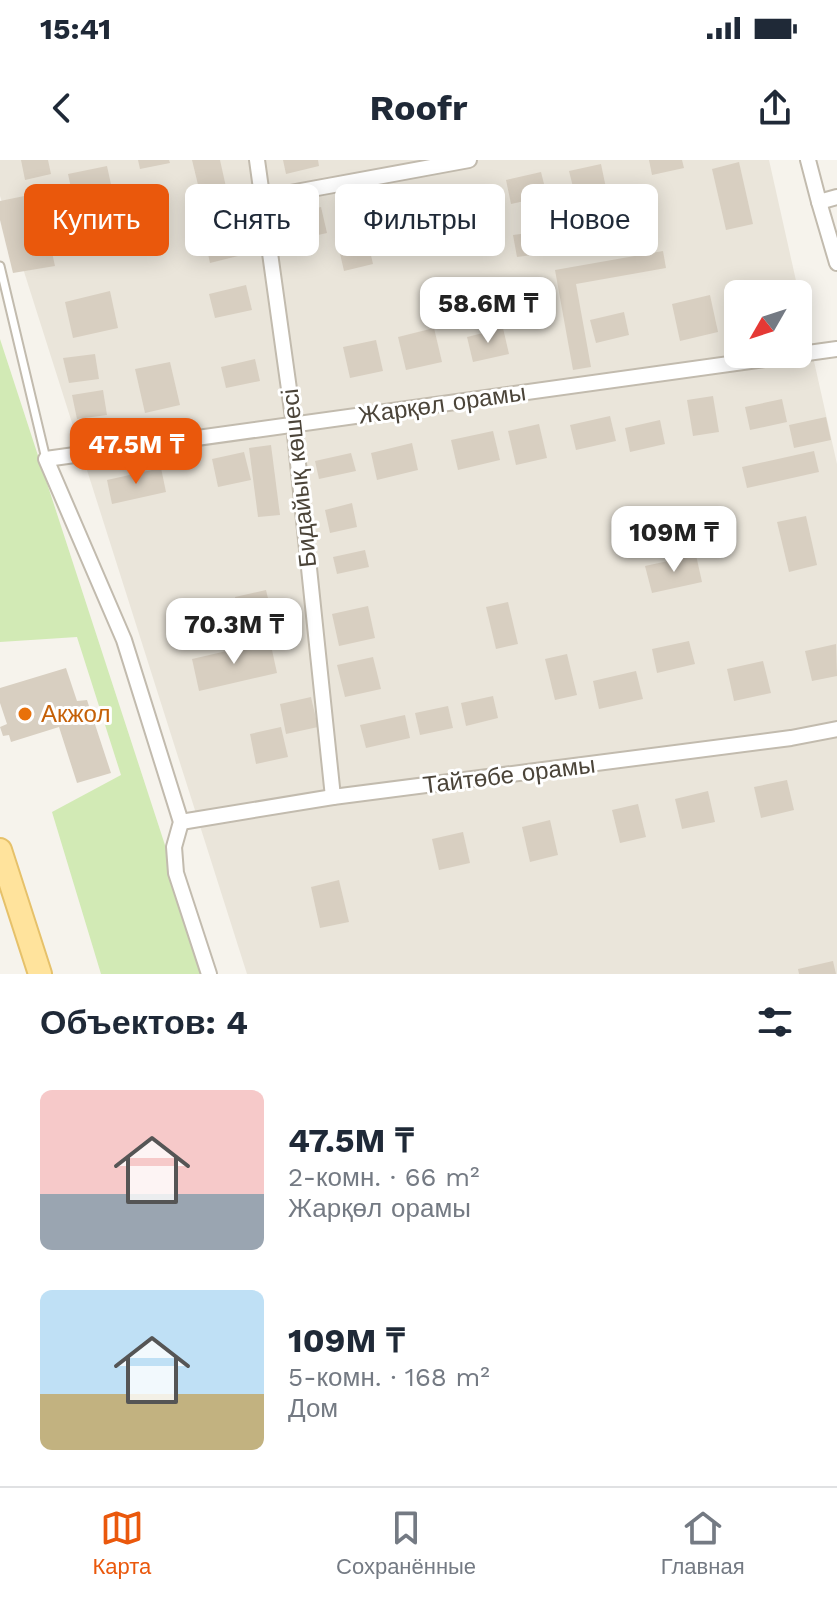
<!DOCTYPE html>
<html lang="ru">
<meta charset="utf-8">
<style>
:root{--surface:#fff;--page:#f6f6f7;--text:#1f2937;--muted:#747a83;--line:#e0e1e3;--accent:#ea580c}
body{margin:0;font-family:"Work Sans",sans-serif;background:var(--page);color:var(--text);height:100vh;display:flex;flex-direction:column;font-size:30px;white-space:nowrap}
*{box-sizing:border-box;margin:0}
p{font-size:26px;color:var(--muted)}
.icon{flex:none;width:44px;height:44px;fill:none;stroke:currentColor;stroke-width:2;stroke-linecap:round;stroke-linejoin:round}
.map{position:relative;height:814px;overflow:hidden}
.drawer{display:flex;flex-direction:column;background:var(--surface);flex:1}
.drawer>*{flex:none}
.guide{position:absolute;left:24px;top:24px;width:790px;height:72px;display:flex;gap:16px}
.needle{width:52px;rotate:231deg}
.buttons{position:absolute;left:724px;top:120px;display:grid;gap:16px}
.buttons a{display:grid;place-items:center;width:88px;height:88px;border-radius:12px;background:var(--surface);box-shadow:0 4px 20px #0003;font-size:40px}
.price{position:absolute;translate:-50% -68px;padding:0 18px;border-radius:16px;background:#fff;color:#222;font-size:26px;line-height:52px;filter:drop-shadow(0 2px 4px #0008)}
.price::after{content:'';position:absolute;left:50%;top:48px;width:24px;height:18px;margin-left:-12px;background:inherit;clip-path:polygon(0 0,100% 0,50% 100%)}
.price.current{background:var(--accent);color:#fff}
ul{padding:0;list-style:none}
li{display:flex;align-items:center;gap:24px;height:200px;padding:0 40px}
li span{display:grid;place-items:center;flex:none;width:224px;height:160px;border-radius:12px;color:#555}
li>.icon{margin-inline-start:auto}
span .icon{width:96px;height:96px;fill:#fffc;stroke-width:1}
li b{font-size:34px}
h2{display:flex;justify-content:space-between;align-items:center;height:96px;padding:0 40px;font-size:34px}
.tag{padding:0 28px;border-radius:12px;background:var(--surface);box-shadow:0 4px 20px #0003;font-size:28px;line-height:72px}
.tag.current{background:var(--accent);color:#fff}
.status{display:flex;justify-content:space-between;align-items:center;height:56px;padding:0 40px;background:var(--surface);direction:ltr}
.status svg{height:22px;fill:currentColor}
header{display:flex;justify-content:space-between;align-items:center;height:104px;padding:0 40px;background:var(--surface);font-size:36px;font-weight:700}
.tab-bar{display:flex;justify-content:space-around;align-items:center;height:112px;border-top:2px solid var(--line);background:var(--surface);font-size:22px;color:var(--muted)}
.tab-bar a{display:grid;justify-items:center;gap:4px}
.tab-bar .current{color:var(--accent)}
.map>svg:first-child{display:block}
</style>
<div class="status"><b>15:41</b><svg viewBox="0 0 49 12"><path d="M0 12V9h3v3zM5 12V6h3v6zM10 12V3h3v9zM15 12V0h3v12zM26 1h20v11H26zM47 4h2v5h-2z"/></svg></div>
<header><svg class="icon" aria-label="back" viewBox="0 0 24 24"><path d="M15 5l-7 7 7 7"/></svg>Roofr<svg class="icon" aria-label="share" viewBox="0 0 24 24"><path d="M12 15V3M7 8l5-5 5 5M5 13v7h14v-7"/></svg></header>
<div class="map">
<svg width="837" height="814" viewBox="0 0 837 814">
<rect width="100%" height="100%" fill="#f6f3ec"/>
<path fill="#eae5da" fill-rule="evenodd" d="M0,0H769L837,304V814H247L0,36ZM738,134H798V194H738Z"/>
<polygon fill="#d2eab5" points="0,179 207,814 101,814 52,652 121,615 77,477 0,482"/>
<g fill="#d8cfc1">
<polygon points="21,0 48,0 51,14 25,20"/>
<polygon points="138,0 169,0 170,3 140,9"/>
<polygon points="192,0 220,0 226,27 200,33"/>
<polygon points="283,0 318,0 319,6 286,14"/>
<polygon points="649,0 682,0 684,8 652,15"/>
<polygon points="739,2 753,64 726,70 712,9"/>
<polygon points="601,4 606,28 575,35 569,11"/>
<polygon points="107,6 122,75 83,83 68,14"/>
<polygon points="541,12 547,36 511,44 506,20"/>
<polygon points="394,31 402,66 373,72 365,37"/>
<polygon points="39,33 55,106 13,113 0,60 0,41"/>
<polygon points="321,47 327,73 291,81 285,55"/>
<polygon points="618,61 621,83 517,97 513,75"/>
<polygon points="235,64 242,95 210,103 203,71"/>
<polygon points="365,69 373,104 344,111 336,76"/>
<polygon points="663,91 666,108 576,124 591,207 573,210 555,110"/>
<polygon points="246,125 252,150 215,158 209,134"/>
<polygon points="110,131 118,168 73,178 65,142"/>
<polygon points="710,135 718,172 680,181 672,144"/>
<polygon points="738,135 738,169 732,171 725,138"/>
<polygon points="624,152 629,175 596,183 590,160"/>
<polygon points="434,168 442,202 406,210 398,177"/>
<polygon points="503,168 509,194 473,202 467,177"/>
<polygon points="376,180 383,211 350,218 343,187"/>
<polygon points="95,194 99,219 69,223 63,198"/>
<polygon points="255,199 260,221 226,228 221,207"/>
<polygon points="170,202 180,245 145,253 135,209"/>
<polygon points="103,230 107,255 77,259 72,235"/>
<polygon points="713,236 719,272 693,276 687,240"/>
<polygon points="782,239 787,262 750,270 745,247"/>
<polygon points="610,256 616,281 576,290 570,265"/>
<polygon points="826,257 831,280 794,288 789,265"/>
<polygon points="660,260 665,284 630,292 625,268"/>
<polygon points="539,264 547,298 516,305 508,271"/>
<polygon points="493,271 500,300 458,310 451,280"/>
<polygon points="412,283 418,310 377,320 371,293"/>
<polygon points="271,285 280,355 258,357 249,288"/>
<polygon points="814,291 819,312 747,328 742,307"/>
<polygon points="244,292 251,320 218,327 212,299"/>
<polygon points="351,293 356,311 319,319 315,301"/>
<polygon points="161,308 166,332 112,344 107,320"/>
<polygon points="352,343 357,367 330,373 325,350"/>
<polygon points="806,356 817,405 789,412 777,362"/>
<polygon points="365,390 369,407 337,414 333,397"/>
<polygon points="696,395 702,422 652,433 645,406"/>
<polygon points="266,430 272,455 241,462 235,437"/>
<polygon points="508,442 518,484 496,489 486,447"/>
<polygon points="368,446 375,478 339,486 332,454"/>
<polygon points="203,447 213,476 187,484 177,456"/>
<polygon points="270,481 277,513 199,531 192,499"/>
<polygon points="689,481 695,504 657,513 652,489"/>
<polygon points="836,484 837,516 812,521 805,491"/>
<polygon points="567,494 577,535 555,540 545,499"/>
<polygon points="373,497 381,529 345,537 337,505"/>
<polygon points="763,501 771,533 734,541 727,509"/>
<polygon points="66,508 77,541 87,540 111,613 77,623 59,567 11,582 9,575 3,576 0,567 7,564 0,543 0,528"/>
<polygon points="636,511 643,539 599,549 593,521"/>
<polygon points="493,536 498,558 466,566 461,543"/>
<polygon points="311,537 318,567 286,574 280,544"/>
<polygon points="448,546 453,568 420,575 415,553"/>
<polygon points="405,555 410,578 366,588 360,565"/>
<polygon points="281,567 288,597 256,604 250,574"/>
<polygon points="787,620 794,650 761,658 754,627"/>
<polygon points="708,631 715,662 682,669 675,639"/>
<polygon points="638,644 646,677 620,683 612,650"/>
<polygon points="550,660 558,695 530,702 522,667"/>
<polygon points="463,672 470,703 439,710 432,679"/>
<polygon points="339,720 349,762 320,768 311,727"/>
<polygon points="833,801 836,814 799,814 798,809"/>
</g>
<g fill="none" stroke-linecap="round" stroke-linejoin="round">
<defs>
<polyline id="lane" points="0,106 46,299"/>
<g id="street">
<polyline points="257,0 294,265 333,637"/>
<polyline points="808,0 819,42 837,103"/>
<polyline points="263,38 469,0"/>
<polyline points="819,42 837,37"/>
<polyline points="181,662 333,637 791,578 837,569"/>
<polyline points="209,814 176,713 174,687 181,662 124,480 46,299 837,189"/>
</g>
<polyline id="primary" points="0,690 40,814"/>
</defs>
<use href="#lane" stroke="#c2bbae" stroke-width="11"/>
<use href="#street" stroke="#c2bbae" stroke-width="18"/>
<use href="#primary" stroke="#e6c16a" stroke-width="26"/>
<use href="#lane" stroke="#fff" stroke-width="7"/>
<use href="#street" stroke="#fff" stroke-width="14"/>
<use href="#primary" stroke="#ffe39c" stroke-width="22"/>
</g>
<circle fill="#e8710a" stroke="#fff" stroke-width="3" cx="25" cy="554" r="8"/>
<g text-anchor="middle" dominant-baseline="central" stroke-width="6" stroke-linejoin="round" paint-order="stroke">
<g font-size="24" fill="#4b4439" stroke="#fff">
<text transform="translate(442 244) rotate(-8)">Жарқөл орамы</text>
<text transform="translate(299 318) rotate(-96)">Бидайық көшесі</text>
<text transform="translate(509 615) rotate(-7)">Тайтөбе орамы</text>
</g>
<g font-size="24" fill="#c56008" stroke="#fff" text-anchor="start">
<text x="41" y="554">Акжол</text>
</g>
</g>
</svg>
<div class="buttons">
<a><svg class="needle" viewBox="-14 -14 28 28"><path d="M0-13l5 13h-10z" fill="#e53935"/><path d="M0 13l5-13h-10z" fill="#747a83"/></svg></a>
</div>
<b class="price" style="left:488px;top:185px">58.6M ₸</b>
<b class="price current" style="left:136px;top:326px">47.5M ₸</b>
<b class="price" style="left:674px;top:414px">109M ₸</b>
<b class="price" style="left:234px;top:506px">70.3M ₸</b>
<div class="guide">
<a class="tag current">Купить</a>
<a class="tag">Снять</a>
<a class="tag">Фильтры</a>
<a class="tag">Новое</a>
</div>
</div>
<section class="drawer">
<h2>Объектов: 4<svg class="icon" aria-label="filters" viewBox="0 0 24 24"><path d="M4 7h16M4 17h16"/><circle cx="9" cy="7" r="2"/><circle cx="15" cy="17" r="2"/></svg></h2>
<ul>
<li><span style="background:linear-gradient(#f6c9c9 65%,#9aa5b1 0)"><svg class="icon" aria-label="home" viewBox="0 0 24 24"><path d="M3 11l9-7 9 7M6 9v11h12V9"/></svg></span><div><b>47.5M ₸</b><p>2-комн. · 66 m²</p><p>Жарқөл орамы</p></div></li>
<li><span style="background:linear-gradient(#bfe0f5 65%,#c2b280 0)"><svg class="icon" aria-label="home" viewBox="0 0 24 24"><path d="M3 11l9-7 9 7M6 9v11h12V9"/></svg></span><div><b>109M ₸</b><p>5-комн. · 168 m²</p><p>Дом</p></div></li>
</ul>
</section>
<nav class="tab-bar">
<a class="current"><svg class="icon" aria-label="map" viewBox="0 0 24 24"><path d="M3 6l6-2 6 2 6-2v14l-6 2-6-2-6 2zM9 4v14M15 6v14"/></svg>Карта</a>
<a><svg class="icon" aria-label="saved" viewBox="0 0 24 24"><path d="M7 4h10v16l-5-4-5 4z"/></svg>Сохранённые</a>
<a><svg class="icon" aria-label="home" viewBox="0 0 24 24"><path d="M3 11l9-7 9 7M6 9v11h12V9"/></svg>Главная</a>
</nav>
